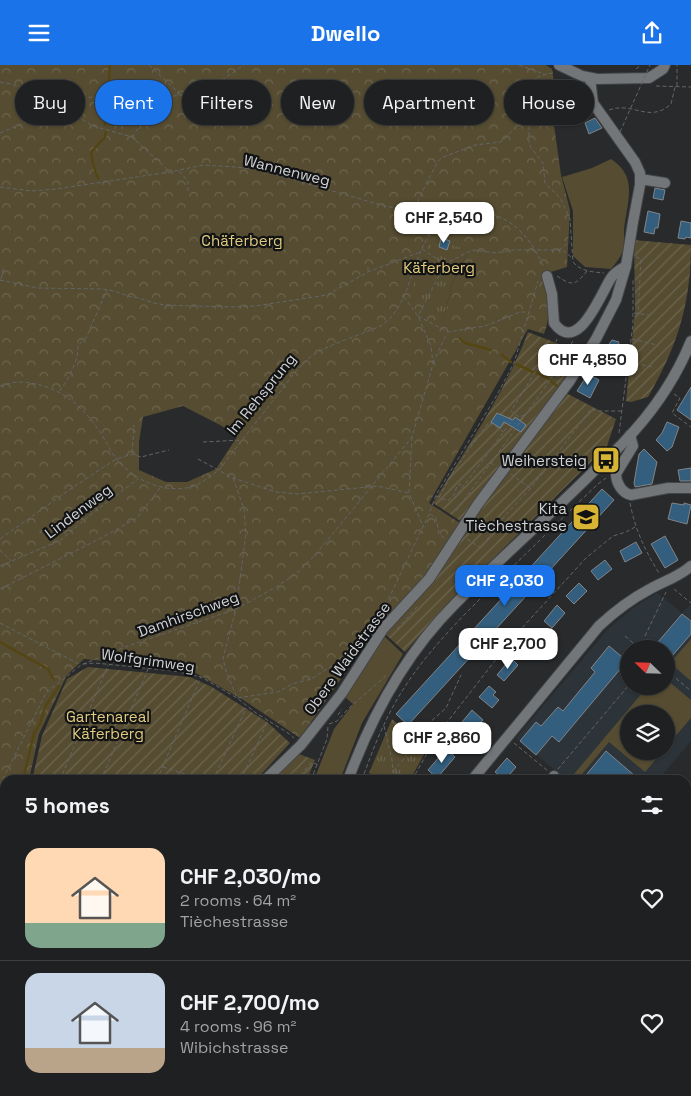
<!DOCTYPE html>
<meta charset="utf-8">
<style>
:root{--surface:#1e2021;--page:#26282a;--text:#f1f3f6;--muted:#a1a3a5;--line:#3c3e3f;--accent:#1a73e8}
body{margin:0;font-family:"Space Grotesk",sans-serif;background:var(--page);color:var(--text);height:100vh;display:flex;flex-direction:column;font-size:19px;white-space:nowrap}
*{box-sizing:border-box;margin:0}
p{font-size:16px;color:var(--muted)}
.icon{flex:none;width:28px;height:28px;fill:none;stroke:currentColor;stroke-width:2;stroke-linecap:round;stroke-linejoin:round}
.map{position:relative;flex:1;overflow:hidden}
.side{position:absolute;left:0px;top:710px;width:691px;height:321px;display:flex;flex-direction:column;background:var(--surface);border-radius:15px 15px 0 0;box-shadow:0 1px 4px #0004,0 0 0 1px var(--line)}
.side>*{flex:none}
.top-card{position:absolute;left:15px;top:15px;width:661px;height:45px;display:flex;gap:10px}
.needle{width:32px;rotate:293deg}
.tools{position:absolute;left:620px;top:575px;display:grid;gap:10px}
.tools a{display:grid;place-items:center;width:55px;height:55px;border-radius:50%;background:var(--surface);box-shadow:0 1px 4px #0004,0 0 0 1px var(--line);font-size:25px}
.price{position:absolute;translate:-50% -42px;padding:0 11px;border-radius:10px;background:#fff;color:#222;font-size:16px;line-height:32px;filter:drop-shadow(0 1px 2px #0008)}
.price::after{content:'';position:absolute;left:50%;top:30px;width:15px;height:11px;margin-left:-8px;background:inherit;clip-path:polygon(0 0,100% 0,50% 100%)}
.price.current{background:var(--accent);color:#fff}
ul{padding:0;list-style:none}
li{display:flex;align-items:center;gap:15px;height:125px;padding:0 25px}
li+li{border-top:1px solid var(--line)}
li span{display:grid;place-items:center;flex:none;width:140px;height:100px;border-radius:15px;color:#555}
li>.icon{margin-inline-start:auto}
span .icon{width:60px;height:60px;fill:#fffc;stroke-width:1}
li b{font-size:21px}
h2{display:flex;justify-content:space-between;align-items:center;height:60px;padding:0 25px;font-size:21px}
.pill{padding:0 18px;border-radius:22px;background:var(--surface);box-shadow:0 1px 4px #0004,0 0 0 1px var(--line);font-size:18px;line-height:45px}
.pill.current{background:var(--accent);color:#fff}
header{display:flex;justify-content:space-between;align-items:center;height:65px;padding:0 25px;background:var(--accent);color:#fff;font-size:22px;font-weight:800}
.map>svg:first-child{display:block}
</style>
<header><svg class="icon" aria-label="menu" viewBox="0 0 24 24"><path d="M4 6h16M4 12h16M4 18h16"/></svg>Dwello<svg class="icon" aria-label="share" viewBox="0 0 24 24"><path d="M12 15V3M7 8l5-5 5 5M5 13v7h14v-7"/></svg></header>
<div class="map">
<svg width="691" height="1031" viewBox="0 0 691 1031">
<defs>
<pattern id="forest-crowns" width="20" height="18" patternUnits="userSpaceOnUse" patternTransform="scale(1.25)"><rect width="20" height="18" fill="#554c31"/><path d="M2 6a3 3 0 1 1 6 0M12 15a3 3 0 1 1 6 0" fill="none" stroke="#6d654e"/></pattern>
<pattern id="park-tufts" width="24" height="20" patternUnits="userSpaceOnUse" patternTransform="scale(1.25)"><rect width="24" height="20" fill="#554c31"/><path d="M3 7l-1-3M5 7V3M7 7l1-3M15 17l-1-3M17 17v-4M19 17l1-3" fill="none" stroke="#6d654e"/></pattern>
<pattern id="garden-furrows" width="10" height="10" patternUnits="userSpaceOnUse" patternTransform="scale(1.25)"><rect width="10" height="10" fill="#554c31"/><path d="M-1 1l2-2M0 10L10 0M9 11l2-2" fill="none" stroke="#6d654e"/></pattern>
</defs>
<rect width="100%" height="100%" fill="#282a2c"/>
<g fill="#2c343a" fill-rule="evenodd">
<path d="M657,528L682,548L691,539V676L658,715H567L516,673L608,564L633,543ZM629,584H666V621H629ZM629,649H666V686H629Z"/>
<polygon points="105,1026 410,1026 406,1031 104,1031"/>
</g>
<g fill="#554c31">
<path d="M611,94C636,110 629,132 625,157C623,166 625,176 623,184C622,191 615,199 611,204L585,202L573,191V146L562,112L592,103Z"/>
<polygon points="384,571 403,589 362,658 340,715 314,715 334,664 353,639 345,632"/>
<polygon points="691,574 691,616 670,598"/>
<polygon points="666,614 691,635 691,653 666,682 666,649 629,649 629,686 663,686 645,707 609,677 577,715 569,715 648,621 666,621"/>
<polygon points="266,1026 395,1026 391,1031 265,1031"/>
</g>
<path fill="url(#forest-crowns)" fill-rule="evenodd" d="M0,0H546L552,4L554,18V60L561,110L570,145L567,202L544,209C549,231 552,248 544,269L528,264L429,438L460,458L432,503L367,576L300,673L245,636L192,606L84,594L67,610L39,669L29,715H5V800C1,814 9,820 0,835ZM469,185L452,219L443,256L422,193ZM183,341L222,361L237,372L216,404L187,417H166L139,405V377L143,352Z"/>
<g fill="url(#park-tufts)">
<polygon points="432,175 469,185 452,219 443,257 412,226 422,193"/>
<polygon points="392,654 427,684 410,715 386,715 369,708"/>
</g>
<g fill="url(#garden-furrows)">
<path d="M634,175L691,180C691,239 677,282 648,332L631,337L626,336L635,247Z"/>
<path d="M528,267L582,288L558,324L462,457L433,438C467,382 505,328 528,267Z"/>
<polygon points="566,328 616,354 607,381 446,540 405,587 385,569 465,465"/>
<polygon points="88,602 190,612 212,622 267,657 290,678 256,715 32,715 42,671 67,614"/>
<polygon points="299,689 315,695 307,715 272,715"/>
<polygon points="5,831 5,1026 27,1026 25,1031 0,1031 0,840"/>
</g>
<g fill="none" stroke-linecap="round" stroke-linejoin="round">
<g stroke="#544613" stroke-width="2.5">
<polyline points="108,29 110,0"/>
<polyline points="105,60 108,34"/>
<polyline points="98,113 93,99 91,87 105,72 106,67"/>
<polyline points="460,274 465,278 491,285"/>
<polyline points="502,290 511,297"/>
<polyline points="516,299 535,308"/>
<polyline points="537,308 549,314"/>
<polyline points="551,316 557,321"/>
<polyline points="0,577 48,604 54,615"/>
<polyline points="23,715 34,668 40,659 45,642 59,621"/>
<polyline points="686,1025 688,1027"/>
</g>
</g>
<g fill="#335e7d" stroke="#828487">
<polygon points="595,53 602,63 589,69 585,58"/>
<polygon points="655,123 665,125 663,135 653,133"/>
<polygon points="648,146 660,149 658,163 655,163 654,169 644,167"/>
<polygon points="681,156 691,158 691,173 686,172 685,174 678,173"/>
<polygon points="441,173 450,176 447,185 439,182"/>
<polygon points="612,275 619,277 618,285 616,285 616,302 601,302 595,298"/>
<polygon points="563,285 572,291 565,302 556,296"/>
<polygon points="588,309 599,315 590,333 577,326"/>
<polygon points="691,322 691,355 677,345"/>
<polygon points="497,348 513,355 515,352 526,360 521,367 504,357 500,363 491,357"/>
<polygon points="667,357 679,362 672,382 667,386 656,375 662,368"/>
<polygon points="644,384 657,397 652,419 635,422 634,418 639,389"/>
<polygon points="691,403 691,416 680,416 678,405"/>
<polygon points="602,424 614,435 408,660 396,649"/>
<polygon points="672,438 684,440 684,438 691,440 687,459 668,454"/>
<polygon points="665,471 678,495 665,503 651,479"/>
<polygon points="636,477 642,488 625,497 620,486"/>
<polygon points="605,495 612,504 598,515 591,506"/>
<polygon points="579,518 587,526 574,539 566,531"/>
<polygon points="557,540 565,548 552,563 544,556"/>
<polygon points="682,549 691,556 691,569 666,598 666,584 652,584"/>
<polygon points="534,566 542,573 528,589 520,582"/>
<polygon points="609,581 627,596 559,677 552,671 536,690 520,676 536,657 541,661 558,642 563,646 595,607 591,603"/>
<polygon points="511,593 518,600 504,616 497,610"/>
<polygon points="489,621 496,627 493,630 499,635 492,643 479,632"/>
<polygon points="472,645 483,655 463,678 452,669"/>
<polygon points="446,684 455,692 437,713 428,705"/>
<polygon points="606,686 635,711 631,715 582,715"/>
<polygon points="507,693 516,702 505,715 495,707"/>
</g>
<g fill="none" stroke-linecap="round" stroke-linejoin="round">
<defs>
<g id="minor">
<polyline points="559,0 582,11 597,14 649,13 663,4 665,0"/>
<polyline points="640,114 665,118"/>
<path d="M547,211L552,229L554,258C578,291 601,228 611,213C615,207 621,204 626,201"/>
<path d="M630,370L633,381L616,409C616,418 622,428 631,430L668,423H691"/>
<polyline points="265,715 301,680 342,628 383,564 429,514 478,439 569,317 596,274 616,235 626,201 633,157 640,120 640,108 635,97 593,38 590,13"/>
<path d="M348,715C372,650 406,588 455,539C499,494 547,453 592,408C602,397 614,388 624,377C652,348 676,313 691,276"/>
<path d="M472,715L599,561C615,546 631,534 650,524C664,516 679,512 691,501"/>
<polyline points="552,715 554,711"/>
<polyline points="686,756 691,750"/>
<polyline points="686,823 691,827"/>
<polyline points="686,926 691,920"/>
<polyline points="674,1026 679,1031"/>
<polyline points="35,1031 37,1026"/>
<polyline points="79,1031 83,1026"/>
<polyline points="474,1031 478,1026"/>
<polyline points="562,1031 563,1026"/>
</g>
</defs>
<use href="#minor" stroke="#434547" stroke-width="12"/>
<g stroke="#636567" stroke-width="1" stroke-dasharray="4 2.5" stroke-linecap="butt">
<polyline points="149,0 181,30"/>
<polyline points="519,0 544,9"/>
<polyline points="636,4 641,0"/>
<path d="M553,8C542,9 530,14 524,24L529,47V77L531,83L543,98L545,118L560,133L570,154L573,197C580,206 592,207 604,208"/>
<polyline points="0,17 12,19 55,37 93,61 132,72 169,106"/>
<polyline points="572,17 581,26"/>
<polyline points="656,21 691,22"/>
<polyline points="677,21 677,0"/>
<path d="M609,45C633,36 649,59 671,39L675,22"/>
<polyline points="0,68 24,58 32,50 55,37 107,30 167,32 181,30 213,21 244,0"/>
<polyline points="132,72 157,37 167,33"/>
<polyline points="179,106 188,116 188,127"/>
<polyline points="0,122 32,126 56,124 170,107 203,100 235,102 260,105 381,140 447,154"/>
<path d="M429,171L414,147C417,137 435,99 441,93L475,80L501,77L520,58L529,55"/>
<polyline points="422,184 445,199 472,185 496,188 513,185 563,185 572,193"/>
<polyline points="559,185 570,177"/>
<polyline points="636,192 641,194 638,248"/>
<polyline points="445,199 418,251 448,267 485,261 520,247 527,247"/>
<polyline points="368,206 368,201"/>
<path d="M557,211C572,221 575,221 587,206"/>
<polyline points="1,214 4,201"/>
<polyline points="0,215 38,223 103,224 114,226 128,231 139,233 154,238 165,240 232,242 255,241 327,230 368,207 420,187"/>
<polyline points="634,248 649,250"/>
<polyline points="632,274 657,280"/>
<polyline points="568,284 575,289"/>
<polyline points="551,289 557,274"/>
<polyline points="629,297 653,302"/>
<polyline points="433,298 447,268"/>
<polyline points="560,312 553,311 559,301 554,298 562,284 568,284 573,276"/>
<path d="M0,321C6,320 13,317 19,317C55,318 81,338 100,367C106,375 109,385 116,393C132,414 160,427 186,423C199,421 209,412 219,405C239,379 259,353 280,327C289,315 298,302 309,293C324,281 350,274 368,266C372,264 378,263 382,260C419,235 408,165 456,151C468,147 478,146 490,149C518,156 533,178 544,203"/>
<path d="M60,326C68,314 79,296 78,280L86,273L107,225"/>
<polyline points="674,329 680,333 672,348 691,362"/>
<polyline points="525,350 519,352 511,346 547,288 557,293"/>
<polyline points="619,368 633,259 633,213"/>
<polyline points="412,372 409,428 423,461"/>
<polyline points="203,377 242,375"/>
<polyline points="132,388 134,360"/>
<polyline points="198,394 233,413 276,427 298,429 377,421 409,428"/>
<polyline points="491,398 553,311"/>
<polyline points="511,409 530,423"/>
<polyline points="233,413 244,444 246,469 236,544 223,593 226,606 237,633 278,627 292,619 311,614 335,599 372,556 386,536"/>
<polyline points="436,431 448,436 454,430 457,421 460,419 463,422"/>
<polyline points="439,432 455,404 489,357 504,367"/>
<polyline points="454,434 516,350"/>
<path d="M630,438C635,464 645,486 659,508"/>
<polyline points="456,446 491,398 494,400"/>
<polyline points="430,449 436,453 439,469 444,473"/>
<polyline points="0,474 69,425 116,394 132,389 141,392 169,385"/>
<polyline points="467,474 481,483 502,454 530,424 591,344 598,346 622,346"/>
<polyline points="0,485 11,496"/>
<polyline points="0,501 61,475 85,454 138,414"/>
<polyline points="0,524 103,472 137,453 160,423"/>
<polyline points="674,524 691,538"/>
<polyline points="380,552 429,449 436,430 497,330 514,298 538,216"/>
<polyline points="0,558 79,599"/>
<polyline points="397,564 418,541"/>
<polyline points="625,571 640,584"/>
<polyline points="645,571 666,527"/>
<polyline points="83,599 95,598 174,606 201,612 237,633 256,648 288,668 294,673"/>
<polyline points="666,605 691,626"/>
<polyline points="338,650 342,644"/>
<polyline points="329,659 337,656 348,644 388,609"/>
<polyline points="384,661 392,695 393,706 404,694 419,667 446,643 461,610"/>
<polyline points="514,678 548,706"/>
<polyline points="163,702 203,715"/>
<polyline points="558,704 629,620"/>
<polyline points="394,706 407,713 406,715"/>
<polyline points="60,715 108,600"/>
<polyline points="101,715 148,604"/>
<polyline points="157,715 201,612"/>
<polyline points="213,715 246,643"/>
<polyline points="241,715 268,655"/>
<polyline points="296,715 311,698 317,699"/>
<polyline points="311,715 327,674 328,661"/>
<path d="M362,715C371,689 381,663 395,638C422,590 461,553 500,514C533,482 565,450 598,419L606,413"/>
<polyline points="412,715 438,669 511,575 586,493 613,471 626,467 635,462"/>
<polyline points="0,720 46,628 81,600 125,582 236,544 276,522 297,508 317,488 412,372 433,299 431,281 418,251 404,232"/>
<polyline points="0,911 5,903"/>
<polyline points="0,947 5,947"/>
<polyline points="0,967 5,967"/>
<polyline points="0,981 3,967"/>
<polyline points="0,986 5,987"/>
<polyline points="0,1014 5,1003"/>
<polyline points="54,1031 59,1026"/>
<polyline points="102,1031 103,1026"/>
<polyline points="289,1031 290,1026"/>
<polyline points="323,1031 325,1026"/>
</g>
<use href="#minor" stroke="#737678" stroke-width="10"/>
<polyline stroke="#636567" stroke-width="1" stroke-dasharray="4 2.5" stroke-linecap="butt" points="620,67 650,0"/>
</g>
<defs>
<symbol id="bus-square" viewBox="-11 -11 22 22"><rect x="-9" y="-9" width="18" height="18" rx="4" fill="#d7b434" stroke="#121314"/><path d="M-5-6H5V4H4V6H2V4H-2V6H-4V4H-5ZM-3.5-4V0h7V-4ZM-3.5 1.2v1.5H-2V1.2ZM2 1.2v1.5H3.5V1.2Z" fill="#111"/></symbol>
<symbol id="school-square" viewBox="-11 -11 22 22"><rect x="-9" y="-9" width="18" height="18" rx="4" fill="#d7b434" stroke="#121314"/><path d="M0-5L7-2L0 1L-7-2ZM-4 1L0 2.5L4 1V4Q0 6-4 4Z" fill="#111"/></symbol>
</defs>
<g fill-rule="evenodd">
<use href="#bus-square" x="590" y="379" width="32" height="32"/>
<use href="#school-square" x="570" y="436" width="32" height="32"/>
</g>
<g text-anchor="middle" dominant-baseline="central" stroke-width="4.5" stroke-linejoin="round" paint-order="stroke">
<g font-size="15" fill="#d2d3d5" stroke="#121314">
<text transform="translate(287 105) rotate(14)">Wannenweg</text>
<text transform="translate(261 329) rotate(-51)">Im Rehsprung</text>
<text transform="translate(78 446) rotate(-37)">Lindenweg</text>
<text transform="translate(188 549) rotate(-20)">Damhirschweg</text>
<text transform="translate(347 593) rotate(-54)">Obere Waidstrasse</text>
<text transform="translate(148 595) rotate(8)">Wolfgrimweg</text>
</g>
<g font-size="15" fill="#e3cc7f" stroke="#121314">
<text x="242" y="175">Chäferberg</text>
<text x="439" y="202">Käferberg</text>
<text x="108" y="651">Gartenareal<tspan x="108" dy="17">Käferberg</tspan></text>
</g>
<g font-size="15" fill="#d2d3d5" stroke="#121314" text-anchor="end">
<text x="587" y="395">Weihersteig</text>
<text x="567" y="443">Kita<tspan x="567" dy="17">Tièchestrasse</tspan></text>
</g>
</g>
</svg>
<div class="tools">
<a><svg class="needle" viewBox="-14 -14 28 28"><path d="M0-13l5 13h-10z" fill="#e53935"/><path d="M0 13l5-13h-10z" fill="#a1a3a5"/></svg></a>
<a><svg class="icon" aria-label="layers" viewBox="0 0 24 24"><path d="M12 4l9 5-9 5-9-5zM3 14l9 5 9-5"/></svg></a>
</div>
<b class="price" style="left:444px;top:179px">CHF 2,540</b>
<b class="price" style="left:588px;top:321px">CHF 4,850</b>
<b class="price current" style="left:505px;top:542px">CHF 2,030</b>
<b class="price" style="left:508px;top:605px">CHF 2,700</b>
<b class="price" style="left:442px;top:699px">CHF 2,860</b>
<div class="top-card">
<a class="pill">Buy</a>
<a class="pill current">Rent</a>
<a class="pill">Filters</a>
<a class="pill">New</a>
<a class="pill">Apartment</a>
<a class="pill">House</a>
</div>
<section class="side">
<h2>5 homes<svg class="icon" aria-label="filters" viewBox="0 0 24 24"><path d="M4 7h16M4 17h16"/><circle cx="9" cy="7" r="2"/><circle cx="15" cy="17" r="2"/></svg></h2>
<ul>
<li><span style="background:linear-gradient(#ffd9b3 75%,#7fa58c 0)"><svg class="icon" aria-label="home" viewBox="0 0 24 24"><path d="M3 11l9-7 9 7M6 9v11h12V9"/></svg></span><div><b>CHF 2,030/mo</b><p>2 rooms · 64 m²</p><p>Tièchestrasse</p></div><svg class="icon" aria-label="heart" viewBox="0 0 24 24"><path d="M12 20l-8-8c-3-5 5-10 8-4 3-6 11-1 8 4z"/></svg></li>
<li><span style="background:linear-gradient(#c9d6e8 75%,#b9a48a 0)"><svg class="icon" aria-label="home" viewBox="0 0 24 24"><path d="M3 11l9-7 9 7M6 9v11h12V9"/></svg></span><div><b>CHF 2,700/mo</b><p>4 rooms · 96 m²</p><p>Wibichstrasse</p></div><svg class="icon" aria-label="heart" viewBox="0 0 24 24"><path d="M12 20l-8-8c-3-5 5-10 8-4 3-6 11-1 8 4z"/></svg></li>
</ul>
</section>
</div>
